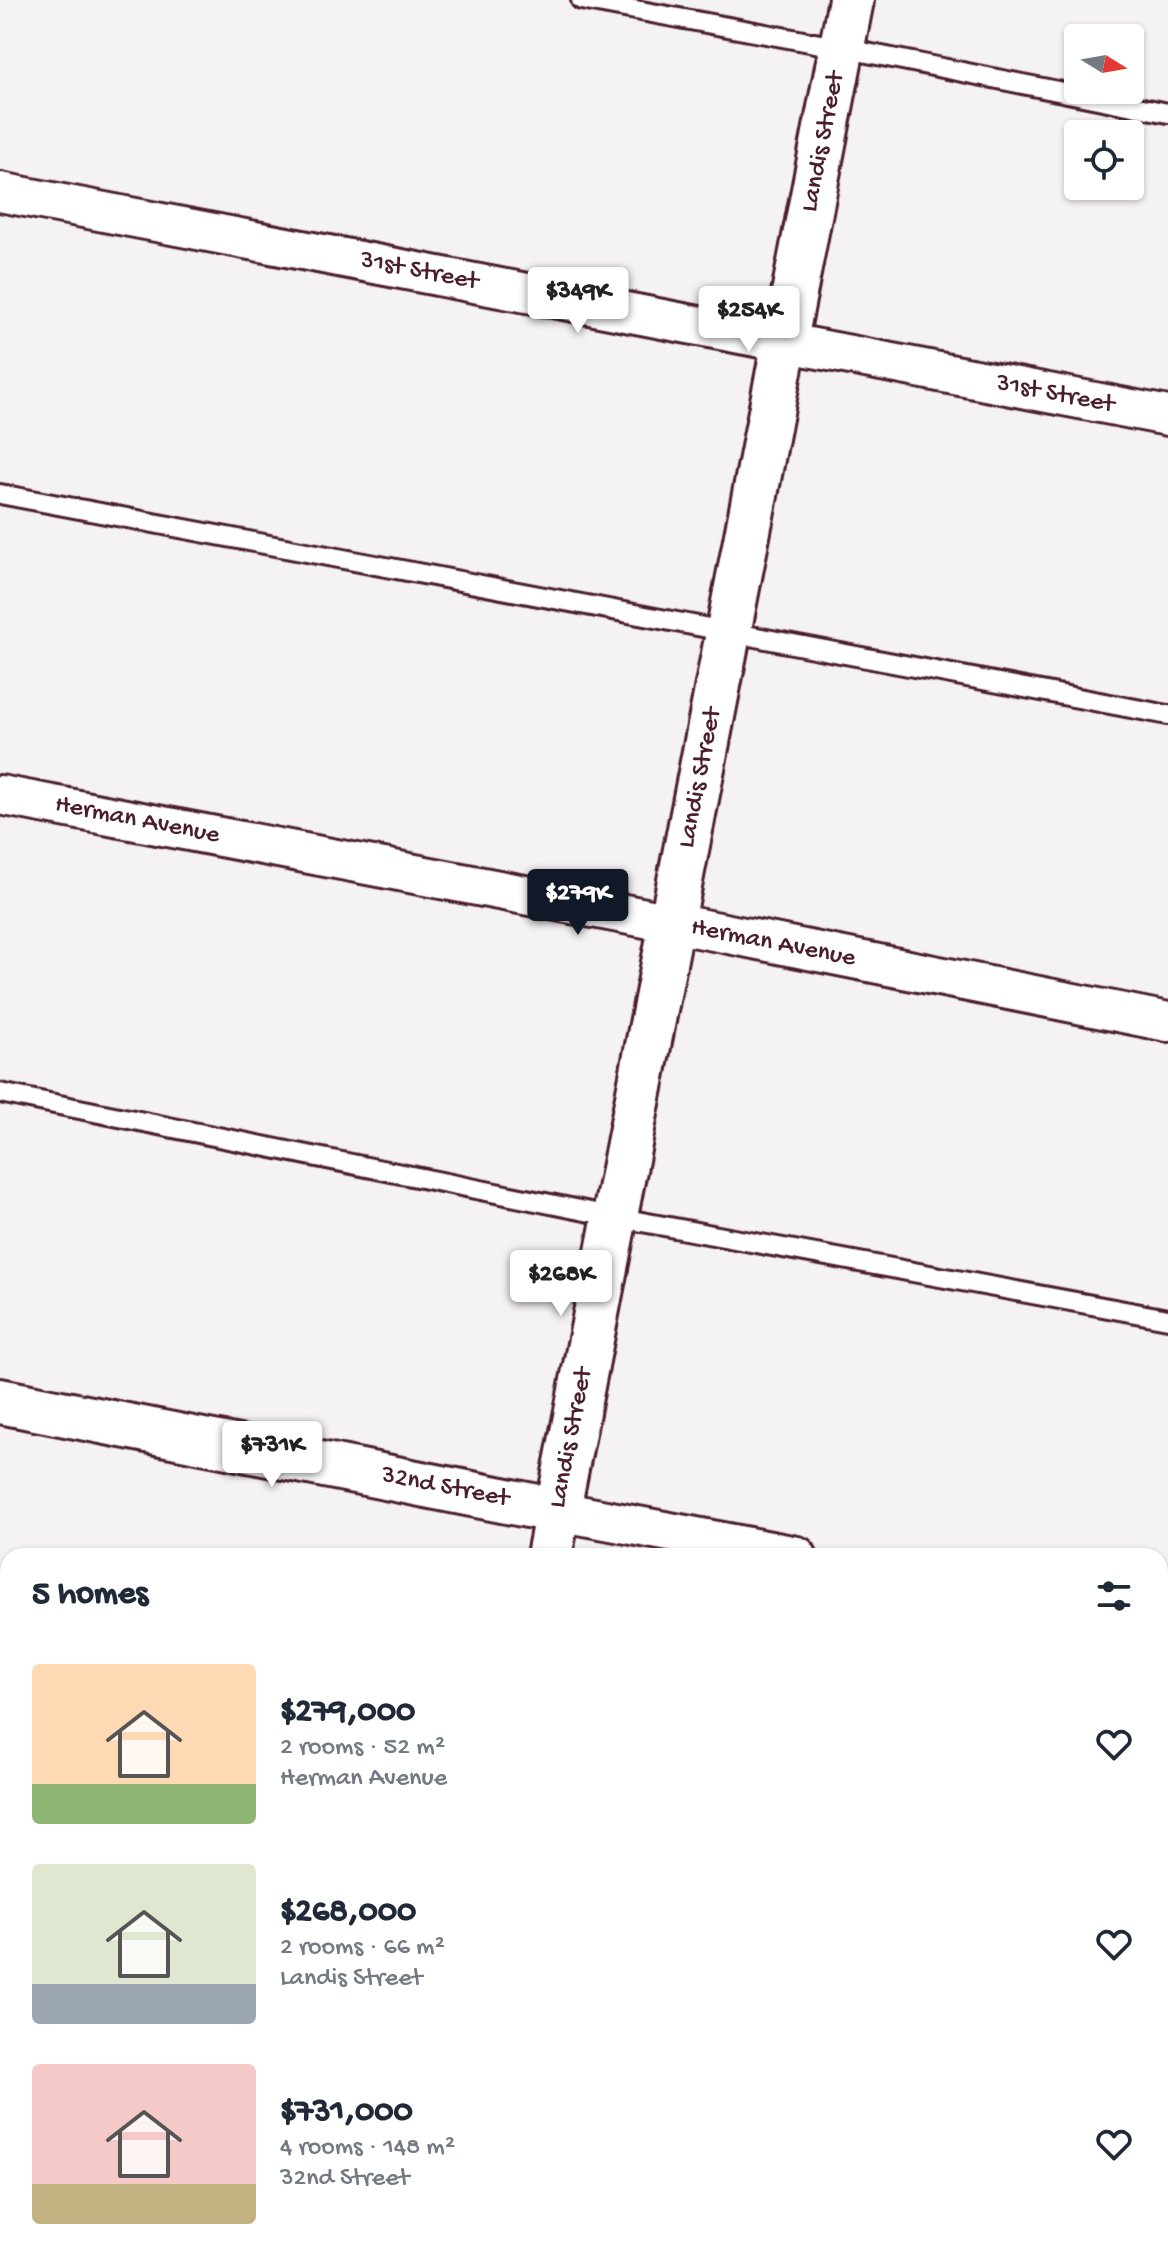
<!DOCTYPE html>
<meta charset="utf-8">
<style>
:root{--surface:#fff;--page:#f2f2f3;--text:#1f2937;--muted:#747a83;--accent:#111827}
body{margin:0;font-family:"Gochi Hand",sans-serif;background:var(--page);color:var(--text);height:100vh;display:flex;flex-direction:column;font-size:30px;white-space:nowrap}
*{box-sizing:border-box;margin:0}
p{font-size:26px;color:var(--muted)}
.icon{flex:none;width:44px;height:44px;fill:none;stroke:currentColor;stroke-width:2;stroke-linecap:round;stroke-linejoin:round}
.map{position:relative;flex:1;overflow:hidden}
.side{position:absolute;left:0px;top:1548px;width:1168px;height:714px;display:flex;flex-direction:column;background:var(--surface);border-radius:24px 24px 0 0;box-shadow:0 2px 6px #0004}
.side>*{flex:none}
.needle{width:52px;rotate:101deg}
.fabs{position:absolute;left:1064px;top:24px;display:grid;gap:16px}
.fabs a{display:grid;place-items:center;width:80px;height:80px;border-radius:8px;background:var(--surface);box-shadow:0 2px 6px #0004;font-size:40px}
.price{position:absolute;translate:-50% -68px;padding:0 18px;border-radius:8px;background:#fff;color:#222;font-size:26px;line-height:52px;filter:drop-shadow(0 2px 4px #0008)}
.price::after{content:'';position:absolute;left:50%;top:48px;width:24px;height:18px;margin-left:-12px;background:inherit;clip-path:polygon(0 0,100% 0,50% 100%)}
.price.current{background:var(--accent);color:#fff}
ul{padding:0;list-style:none}
li{display:flex;align-items:center;gap:24px;height:200px;padding:0 32px}
li span{display:grid;place-items:center;flex:none;width:224px;height:160px;border-radius:8px;color:#555}
li>.icon{margin-inline-start:auto}
span .icon{width:96px;height:96px;fill:#fffc;stroke-width:1}
li b{font-size:34px}
h2{display:flex;justify-content:space-between;align-items:center;height:96px;padding:0 32px;font-size:34px}
.map>svg:first-child{display:block}
</style>
<div class="map">
<svg width="1168" height="2261" viewBox="0 0 1168 2261">
<rect width="100%" height="100%" fill="#f4f2f2"/>
<filter id="ink" filterUnits="userSpaceOnUse"><feTurbulence type="fractalNoise" baseFrequency=".0125" numOctaves="2"/><feDisplacementMap in="SourceGraphic" scale="16" xChannelSelector="R" yChannelSelector="G"/><feConvolveMatrix kernelMatrix="1 2 1 2 8 2 1 2 1" color-interpolation-filters="sRGB"/></filter>
<g filter="url(#ink)">
<g fill="#cabdc1" stroke="#4a1f2b" stroke-width="2">
<polygon points="1160,1707 1168,1709 1168,1765 1160,1763"/>
<polygon points="1160,1822 1168,1824 1168,1897 1160,1895"/>
<polygon points="0,1843 8,1844 8,1901 0,1899"/>
<polygon points="1168,2067 1168,2129 1160,2128 1160,2103"/>
<polygon points="0,2100 8,2102 8,2139 1,2176"/>
<polygon points="8,2249 8,2254 73,2254 72,2261 5,2261"/>
<polygon points="88,2254 169,2254 168,2261 87,2261"/>
<polygon points="265,2254 279,2254 297,2257 297,2261 264,2261"/>
<polygon points="307,2254 344,2254 351,2255 350,2261 306,2261"/>
<polygon points="489,2254 566,2254 564,2261 487,2261"/>
<polygon points="578,2254 644,2254 643,2261 577,2261"/>
<polygon points="659,2254 745,2254 744,2261 658,2261"/>
<polygon points="766,2254 793,2254 830,2261 765,2261"/>
</g>
<g fill="none" stroke-linecap="round" stroke-linejoin="round">
<defs>
<g id="lane">
<polyline points="581,0 842,48 1168,113"/>
<path d="M0,494C389,571 779,641 1168,715"/>
<polyline points="0,1093 615,1217 1168,1319"/>
<polyline points="0,1701 8,1702"/>
<polyline points="1160,1927 1168,1929"/>
</g>
<g id="street">
<polyline points="0,192 1168,416"/>
<polyline points="0,795 719,932 1168,1022"/>
<polyline points="558,1511 797,1556"/>
<polyline points="1160,1625 1168,1626"/>
<polyline points="0,2002 8,2004"/>
<polyline points="1160,2227 1168,2228"/>
</g>
<g id="secondary">
<polyline points="0,1401 558,1511"/>
<polyline points="549,1556 851,0"/>
<polyline points="412,2261 414,2254"/>
</g>
</defs>
<use href="#lane" stroke="#4a1f2b" stroke-width="24"/>
<use href="#street" stroke="#4a1f2b" stroke-width="44"/>
<use href="#secondary" stroke="#4a1f2b" stroke-width="50"/>
<use href="#lane" stroke="#fff" stroke-width="18"/>
<use href="#street" stroke="#fff" stroke-width="38"/>
<use href="#secondary" stroke="#fff" stroke-width="44"/>
</g>
</g>
<g text-anchor="middle" dominant-baseline="central" stroke-width="6" stroke-linejoin="round" paint-order="stroke">
<g font-size="26" fill="#4a1f2b" stroke="#fff">
<text transform="translate(824 142) rotate(-79)">Landis Street</text>
<text transform="translate(419 272) rotate(11)">31st Street</text>
<text transform="translate(1055 395) rotate(11)">31st Street</text>
<text transform="translate(701 778) rotate(-79)">Landis Street</text>
<text transform="translate(137 821) rotate(11)">Herman Avenue</text>
<text transform="translate(773 944) rotate(11)">Herman Avenue</text>
<text transform="translate(572 1438) rotate(-79)">Landis Street</text>
<text transform="translate(445 1488) rotate(11)">32nd Street</text>
</g>
</g>
</svg>
<div class="fabs">
<a><svg class="needle" viewBox="-14 -14 28 28"><path d="M0-13l5 13h-10z" fill="#e53935"/><path d="M0 13l5-13h-10z" fill="#747a83"/></svg></a>
<a><svg class="icon" aria-label="locate" viewBox="0 0 24 24"><circle cx="12" cy="12" r="6"/><path d="M12 2v4M12 18v4M2 12h4M18 12h4"/></svg></a>
</div>
<b class="price" style="left:578px;top:335px">$349K</b>
<b class="price" style="left:749px;top:354px">$254K</b>
<b class="price current" style="left:578px;top:937px">$279K</b>
<b class="price" style="left:561px;top:1318px">$268K</b>
<b class="price" style="left:272px;top:1489px">$731K</b>
<section class="side">
<h2>5 homes<svg class="icon" aria-label="filters" viewBox="0 0 24 24"><path d="M4 7h16M4 17h16"/><circle cx="9" cy="7" r="2"/><circle cx="15" cy="17" r="2"/></svg></h2>
<ul>
<li><span style="background:linear-gradient(#ffd9b3 75%,#8fb573 0)"><svg class="icon" aria-label="home" viewBox="0 0 24 24"><path d="M3 11l9-7 9 7M6 9v11h12V9"/></svg></span><div><b>$279,000</b><p>2 rooms · 52 m²</p><p>Herman Avenue</p></div><svg class="icon" aria-label="heart" viewBox="0 0 24 24"><path d="M12 20l-8-8c-3-5 5-10 8-4 3-6 11-1 8 4z"/></svg></li>
<li><span style="background:linear-gradient(#dfe7d0 75%,#9aa5b1 0)"><svg class="icon" aria-label="home" viewBox="0 0 24 24"><path d="M3 11l9-7 9 7M6 9v11h12V9"/></svg></span><div><b>$268,000</b><p>2 rooms · 66 m²</p><p>Landis Street</p></div><svg class="icon" aria-label="heart" viewBox="0 0 24 24"><path d="M12 20l-8-8c-3-5 5-10 8-4 3-6 11-1 8 4z"/></svg></li>
<li><span style="background:linear-gradient(#f6c9c9 75%,#c2b280 0)"><svg class="icon" aria-label="home" viewBox="0 0 24 24"><path d="M3 11l9-7 9 7M6 9v11h12V9"/></svg></span><div><b>$731,000</b><p>4 rooms · 148 m²</p><p>32nd Street</p></div><svg class="icon" aria-label="heart" viewBox="0 0 24 24"><path d="M12 20l-8-8c-3-5 5-10 8-4 3-6 11-1 8 4z"/></svg></li>
</ul>
</section>
</div>
